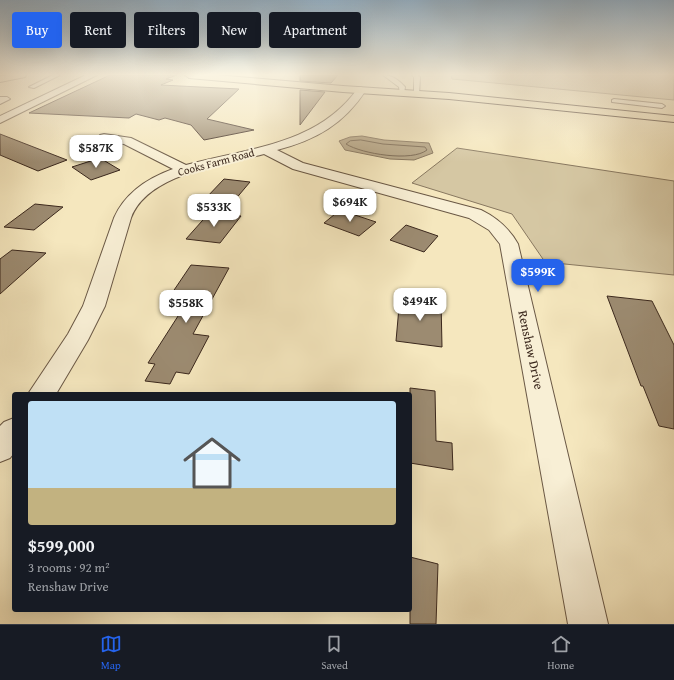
<!DOCTYPE html>
<meta charset="utf-8">
<style>
:root{--surface:#171b24;--page:#20242c;--text:#f1f3f6;--muted:#9ea1a6;--line:#363941;--accent:#2563eb}
body{margin:0;font-family:"Gentium Book Plus",serif;background:var(--page);color:var(--text);height:100vh;display:flex;flex-direction:column;font-size:15px;white-space:nowrap}
*{box-sizing:border-box;margin:0}
p{font-size:13px;color:var(--muted)}
.icon{flex:none;width:22px;height:22px;fill:none;stroke:currentColor;stroke-width:2;stroke-linecap:round;stroke-linejoin:round}
.map{position:relative;flex:1;overflow:hidden}
.side{position:absolute;left:12px;top:392px;width:400px;height:220px;display:flex;flex-direction:column;background:var(--surface);border-radius:4px;box-shadow:0 4px 16px #0002}
.side>*{flex:none}
.top-card{position:absolute;left:12px;top:12px;width:400px;height:36px;display:flex;gap:8px}
.price{position:absolute;translate:-50% -34px;padding:0 9px;border-radius:8px;background:#fff;color:#222;font-size:13px;line-height:26px;filter:drop-shadow(0 1px 2px #0008)}
.price::after{content:'';position:absolute;left:50%;top:24px;width:12px;height:9px;margin-left:-6px;background:inherit;clip-path:polygon(0 0,100% 0,50% 100%)}
.price.on{background:var(--accent);color:#fff}
ul{padding:0;list-style:none}
li{display:grid;align-content:center;gap:8px;height:212px;padding:0 16px}
li span{display:grid;place-items:center;height:124px;border-radius:4px;color:#555}
li>.icon{margin-inline-start:auto}
span .icon{width:72px;height:72px;fill:#fffc;stroke-width:1}
li b{font-size:17px}
.pill{padding:0 14px;border-radius:4px;background:var(--surface);box-shadow:0 4px 16px #0002;font-size:14px;line-height:36px}
.pill.on{background:var(--accent);color:#fff}
.tab-bar{display:flex;justify-content:space-around;align-items:center;height:56px;border-top:1px solid var(--line);background:var(--surface);font-size:11px;color:var(--muted)}
.tab-bar a{display:grid;justify-items:center;gap:2px}
.tab-bar .on{color:var(--accent)}
.map>svg:first-child{display:block}
</style>
<div class="map">
<svg width="674" height="624" viewBox="0 0 674 624">
<rect width="100%" height="100%" fill="#f5e7be"/>
<filter id="stains"><feTurbulence type="fractalNoise" baseFrequency=".005" numOctaves="4"/><feColorMatrix values="0 0 0 0 .2 0 0 0 0 .09 0 0 0 0 .02 0 0 0 .5 -.17"/></filter>
<radialGradient id="worn" r=".72"><stop offset=".6" stop-color="#630" stop-opacity="0"/><stop offset="1" stop-color="#630" stop-opacity=".3"/></radialGradient>
<g fill="#d5c7a3" stroke="#887860">
<polygon points="451,75 674,75 674,100 452,79"/>
<polygon points="457,148 674,181 674,275 545,262 512,214 412,183"/>
</g>
<polygon fill="#b6a687" stroke="#85745d" points="362,136 384,140 429,143 433,153 414,160 390,159 345,150 339,141 350,137"/>
<g fill="none" stroke-linecap="round" stroke-linejoin="round">
<path stroke="#786752" stroke-width="1" d="M361,140L383,144L425,147L427,150C412,162 362,154 346,144L350,141Z"/>
</g>
<g fill="#9c8b71" stroke="#3b281d">
<polygon points="110,75 177,75 166,79 173,80 161,85 239,89 207,119 254,130 204,140 191,125 165,118 159,120 136,114 129,118 29,113"/>
<polygon points="300,75 338,75 331,83 300,81"/>
<polygon points="300,90 325,92 300,125"/>
<polygon points="0,134 67,160 38,171 0,155"/>
<polygon points="100,158 120,170 91,180 72,167"/>
<polygon points="224,179 250,182 234,201 206,198"/>
<polygon points="35,204 63,207 34,230 4,227"/>
<polygon points="340,210 376,222 359,236 324,223"/>
<polygon points="210,212 241,216 220,243 186,239"/>
<polygon points="406,225 438,236 424,252 390,240"/>
<polygon points="12,250 46,253 0,294 0,259"/>
<polygon points="191,265 229,268 193,334 209,336 189,374 176,372 170,384 145,381 155,364 148,363 187,302 168,299"/>
<polygon points="400,296 441,301 442,347 396,341"/>
<polygon points="607,296 652,301 674,345 674,429 659,426 643,386 641,386"/>
<polygon points="410,388 435,391 436,441 452,443 453,470 410,463"/>
<polygon points="410,557 438,564 436,624 410,624"/>
</g>
<g fill="none" stroke-linecap="round" stroke-linejoin="round">
<defs>
<g id="lane">
<polygon points="53,75 60,75 34,88 29,87"/>
<path d="M383,75C392,75 399,80 405,87L404,94H400L399,87Z"/>
<polygon points="412,75 418,75 420,77 419,95 414,94 414,77"/>
<polygon points="0,97 7,97 10,99 0,104"/>
<polygon points="614,99 662,104 665,106 662,108 612,102 612,100"/>
</g>
<g id="street">
<polygon points="86,75 97,75 0,123 0,116"/>
<path d="M361,87L366,90C344,124 316,140 277,150L303,163L481,210C497,218 509,228 518,244L608,624H568L500,244L489,230L469,218L293,169L264,154C223,165 148,173 131,218L105,306L88,340L56,394H28L68,334L83,306L114,218C125,193 148,178 173,169L124,144L100,141L98,138L100,135L104,134L131,138L186,165C248,148 318,145 358,88Z"/>
<polygon points="14,418 14,453 10,458 0,462 0,426 4,422"/>
</g>
<g id="primary">
<polygon points="8,75 26,75 25,77 0,82 0,76"/>
<polygon points="185,75 217,75 343,86 449,93 674,116 674,122 449,99 343,92 189,78"/>
</g>
</defs>
<use href="#lane" stroke="#6a5845" stroke-width="2"/>
<use href="#street" stroke="#6a5845" stroke-width="2"/>
<use href="#primary" stroke="#3b281d" stroke-width="2"/>
<use href="#lane" fill="#f8efd5" fill-rule="evenodd"/>
<use href="#street" fill="#f8efd5" fill-rule="evenodd"/>
<use href="#primary" fill="#f5e7be" fill-rule="evenodd"/>
</g>
<linearGradient id="sky" x2="0" y2="1"><stop stop-color="#94aec1"/><stop offset="0.46" stop-color="#faf4e2"/><stop offset="1" stop-color="#faf4e2" stop-opacity="0"/></linearGradient>
<rect width="674" height="162" fill="url(#sky)"/>
<g text-anchor="middle" dominant-baseline="central" stroke-width="4" stroke-linejoin="round" paint-order="stroke">
<g font-size="11" fill="#3b281d" stroke="#f8efd5">
<text transform="translate(216 162) rotate(-15)">Cooks Farm Road</text>
</g>
<g font-size="13" fill="#3b281d" stroke="#f8efd5">
<text transform="translate(531 350) rotate(78)">Renshaw Drive</text>
</g>
</g>
<rect width="100%" height="100%" filter="url(#stains)"/>
<rect width="100%" height="100%" fill="url(#worn)"/>
</svg>
<b class="price" style="left:96px;top:169px">$587K</b>
<b class="price" style="left:350px;top:223px">$694K</b>
<b class="price" style="left:214px;top:228px">$533K</b>
<b class="price on" style="left:538px;top:293px">$599K</b>
<b class="price" style="left:420px;top:322px">$494K</b>
<b class="price" style="left:186px;top:324px">$558K</b>
<div class="top-card">
<a class="pill on">Buy</a>
<a class="pill">Rent</a>
<a class="pill">Filters</a>
<a class="pill">New</a>
<a class="pill">Apartment</a>
</div>
<section class="side">
<ul>
<li><span style="background:linear-gradient(#bfe0f5 70%,#c2b280 0)"><svg class="icon" aria-label="home" viewBox="0 0 24 24"><path d="M3 11l9-7 9 7M6 9v11h12V9"/></svg></span><div><b>$599,000</b><p>3 rooms · 92 m²</p><p>Renshaw Drive</p></div></li>
</ul>
</section>
</div>
<nav class="tab-bar">
<a class="on"><svg class="icon" aria-label="map" viewBox="0 0 24 24"><path d="M3 6l6-2 6 2 6-2v14l-6 2-6-2-6 2zM9 4v14M15 6v14"/></svg>Map</a>
<a><svg class="icon" aria-label="saved" viewBox="0 0 24 24"><path d="M7 4h10v16l-5-4-5 4z"/></svg>Saved</a>
<a><svg class="icon" aria-label="home" viewBox="0 0 24 24"><path d="M3 11l9-7 9 7M6 9v11h12V9"/></svg>Home</a>
</nav>
